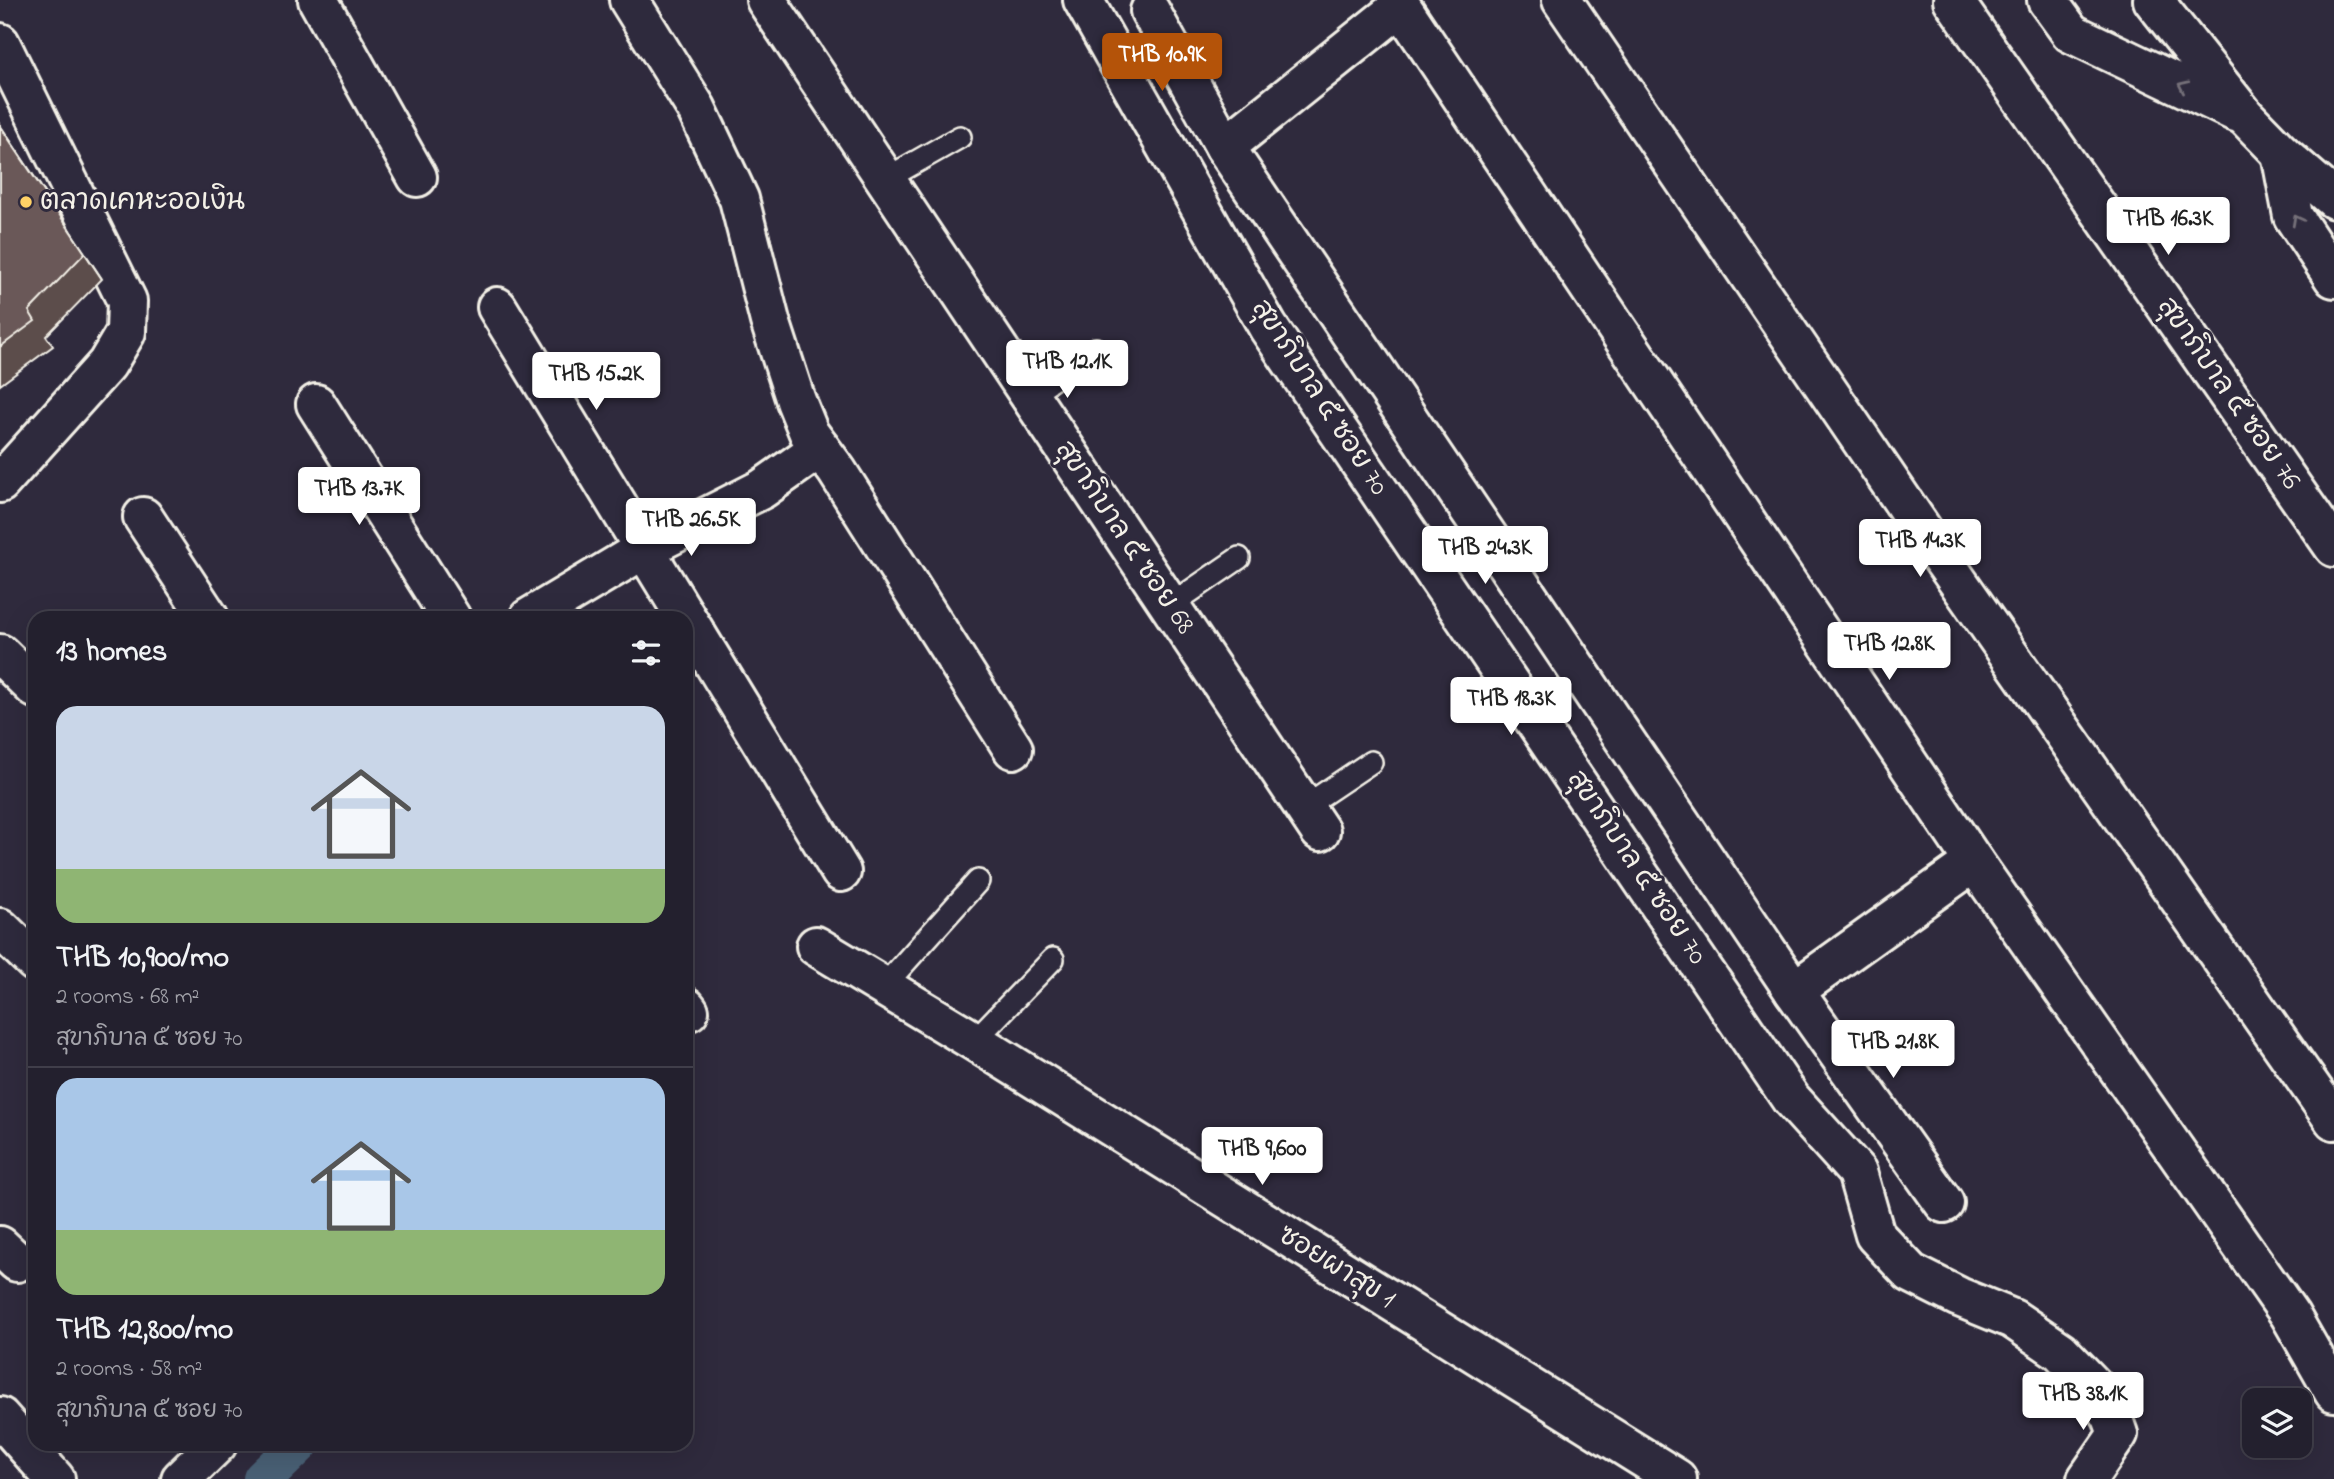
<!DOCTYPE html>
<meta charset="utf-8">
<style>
:root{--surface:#23202e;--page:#2b2836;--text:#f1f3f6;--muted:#a3a3aa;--line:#403e4a;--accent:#b45309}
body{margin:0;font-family:"Indie Flower","Playpen Sans Thai",sans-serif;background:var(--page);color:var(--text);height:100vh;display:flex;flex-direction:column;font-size:26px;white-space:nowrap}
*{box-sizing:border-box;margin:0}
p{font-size:23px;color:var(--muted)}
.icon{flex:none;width:38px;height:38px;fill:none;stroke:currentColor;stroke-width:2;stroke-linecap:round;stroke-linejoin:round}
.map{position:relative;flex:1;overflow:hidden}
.sheet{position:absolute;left:28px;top:611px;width:665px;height:840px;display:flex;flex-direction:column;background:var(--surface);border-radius:21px;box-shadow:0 7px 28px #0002,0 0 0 2px var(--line)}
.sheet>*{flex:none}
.buttons{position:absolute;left:2242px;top:1388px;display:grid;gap:14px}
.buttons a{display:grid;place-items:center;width:70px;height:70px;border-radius:14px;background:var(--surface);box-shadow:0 7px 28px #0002,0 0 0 2px var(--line);font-size:35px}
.price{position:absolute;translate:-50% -60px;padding:0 16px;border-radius:7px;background:#fff;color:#222;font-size:23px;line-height:46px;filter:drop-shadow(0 2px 4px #0008)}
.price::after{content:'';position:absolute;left:50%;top:42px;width:21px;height:16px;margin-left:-10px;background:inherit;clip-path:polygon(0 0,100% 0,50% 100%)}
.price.current{background:var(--accent);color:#fff}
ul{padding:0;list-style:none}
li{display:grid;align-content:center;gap:14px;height:371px;padding:0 28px}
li+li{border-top:2px solid var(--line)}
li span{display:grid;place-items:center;height:217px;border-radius:21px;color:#555}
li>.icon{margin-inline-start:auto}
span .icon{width:126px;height:126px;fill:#fffc;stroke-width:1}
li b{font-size:30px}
h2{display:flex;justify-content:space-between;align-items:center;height:84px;padding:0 28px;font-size:30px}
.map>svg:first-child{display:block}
</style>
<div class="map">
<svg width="2334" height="1479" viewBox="0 0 2334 1479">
<rect width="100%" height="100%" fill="#2f2a3d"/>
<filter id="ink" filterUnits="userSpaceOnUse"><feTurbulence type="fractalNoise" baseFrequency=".0143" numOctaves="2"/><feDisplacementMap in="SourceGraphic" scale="14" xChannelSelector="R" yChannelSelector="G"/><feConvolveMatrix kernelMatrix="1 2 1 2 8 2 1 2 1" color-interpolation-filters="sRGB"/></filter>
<g filter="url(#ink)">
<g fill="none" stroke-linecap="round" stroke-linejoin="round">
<polyline stroke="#4a6075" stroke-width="40" points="263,1479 299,1444"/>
<defs>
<g id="service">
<polyline points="884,180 960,137"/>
<polyline points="1028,396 1096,349"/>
<polyline points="1169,606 1239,558"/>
<polyline points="1304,807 1371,762"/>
<polyline points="883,987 978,881"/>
<polyline points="974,1041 1053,959"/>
</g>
<g id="minor">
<polyline points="318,0 417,177"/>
<polyline points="629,0 696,108 739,199 770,321 796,401 809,433 837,471 1013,749"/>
<polyline points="766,0 1320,831"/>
<polyline points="1083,0 1268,327 1791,1099 1857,1172 1875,1235 1911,1273 1959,1297 2013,1319 2060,1351 2093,1385 2112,1417 2118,1434 2087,1479"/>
<polyline points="1397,0 1974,862 2290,1315 2334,1392"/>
<polyline points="1562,0 1938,553 2334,1120"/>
<polyline points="1953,0 2334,547"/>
<polyline points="2047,0 2071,33 2236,112"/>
<polyline points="2153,0 2245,116 2281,153 2334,199"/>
<polyline points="1401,6 1225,147 1794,991 1974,862"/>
<polyline points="1150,11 1225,147"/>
<polyline points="0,43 127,301 126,332 107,364 0,483"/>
<polyline points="2281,153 2293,216 2334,278"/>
<polyline points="497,307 841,872"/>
<polyline points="316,404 451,618"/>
<polyline points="143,517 209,618"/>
<polyline points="529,618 644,549 762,489 820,448"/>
<polyline points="0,654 35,688"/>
<polyline points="0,928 35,962"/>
<polyline points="816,946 974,1041 1677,1479"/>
<polyline points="1794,991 1944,1203"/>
<polyline points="686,1007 689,1011"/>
<polyline points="0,1246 17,1262"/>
<polyline points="0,1417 55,1479"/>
<polyline points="181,1479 217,1444"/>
</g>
</defs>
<use href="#service" stroke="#f4f1e8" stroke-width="26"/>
<use href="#minor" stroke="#f4f1e8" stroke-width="44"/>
<use href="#service" stroke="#2f2a3d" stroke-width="21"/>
<use href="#minor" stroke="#2f2a3d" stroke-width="38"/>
</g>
<polygon fill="#5c4d4c" stroke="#f4f1e8" stroke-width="2" points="0,125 102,279 46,336 53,346 0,385"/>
<polygon fill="#4b3e3e" stroke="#f4f1e8" stroke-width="2" points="0,125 102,279 0,126"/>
<polygon fill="#6b5958" stroke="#f4f1e8" stroke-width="2" points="0,126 85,253 29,311 35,321 0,347"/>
<defs><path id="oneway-chevron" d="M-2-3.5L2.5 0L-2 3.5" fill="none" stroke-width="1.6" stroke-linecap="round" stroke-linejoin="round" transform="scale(1.75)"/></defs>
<g stroke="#747079">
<use href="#oneway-chevron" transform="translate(2183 86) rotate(-155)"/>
<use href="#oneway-chevron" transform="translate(2297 220) rotate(-118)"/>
</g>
</g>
<circle fill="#ffd166" stroke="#2f2a3d" stroke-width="2.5" cx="26" cy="202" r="7"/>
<g text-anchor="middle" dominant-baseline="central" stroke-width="6" stroke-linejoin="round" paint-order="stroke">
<g font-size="28" fill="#f4f1e8" stroke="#2f2a3d" text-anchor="start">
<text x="40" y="202">ตลาดเคหะออเงิน</text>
</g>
<g font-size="28" fill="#f4f1e8" stroke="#2f2a3d">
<text transform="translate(2228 394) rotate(55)">สุขาภิบาล ๕ ซอย 76</text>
<text transform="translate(1319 398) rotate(57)">สุขาภิบาล ๕ ซอย 70</text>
<text transform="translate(1124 538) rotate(56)">สุขาภิบาล ๕ ซอย 68</text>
<text transform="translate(1636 868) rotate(56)">สุขาภิบาล ๕ ซอย 70</text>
<text transform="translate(1336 1268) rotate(32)">ซอยผาสุข 1</text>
</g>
</g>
</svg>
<div class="buttons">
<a><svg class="icon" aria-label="layers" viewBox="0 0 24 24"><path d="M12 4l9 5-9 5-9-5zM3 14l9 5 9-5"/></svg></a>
</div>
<b class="price current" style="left:1162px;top:93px">THB 10.9K</b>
<b class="price" style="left:2168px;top:257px">THB 16.3K</b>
<b class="price" style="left:1067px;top:400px">THB 12.1K</b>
<b class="price" style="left:596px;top:412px">THB 15.2K</b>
<b class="price" style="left:359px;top:527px">THB 13.7K</b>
<b class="price" style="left:691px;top:558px">THB 26.5K</b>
<b class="price" style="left:1920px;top:579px">THB 14.3K</b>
<b class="price" style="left:1485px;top:586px">THB 24.3K</b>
<b class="price" style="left:1889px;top:682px">THB 12.8K</b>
<b class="price" style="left:1511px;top:737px">THB 18.3K</b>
<b class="price" style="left:1893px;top:1080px">THB 21.8K</b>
<b class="price" style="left:1262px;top:1187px">THB 9,600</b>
<b class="price" style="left:2083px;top:1432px">THB 38.1K</b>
<section class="sheet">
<h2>13 homes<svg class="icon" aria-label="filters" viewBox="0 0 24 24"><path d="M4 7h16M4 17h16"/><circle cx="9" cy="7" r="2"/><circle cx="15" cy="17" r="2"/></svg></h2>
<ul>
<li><span style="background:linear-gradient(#c9d6e8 75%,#8fb573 0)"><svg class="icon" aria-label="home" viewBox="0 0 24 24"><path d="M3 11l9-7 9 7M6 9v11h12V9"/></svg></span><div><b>THB 10,900/mo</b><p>2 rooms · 68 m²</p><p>สุขาภิบาล ๕ ซอย 70</p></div></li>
<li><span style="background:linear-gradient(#a9c7e8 70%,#8fb573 0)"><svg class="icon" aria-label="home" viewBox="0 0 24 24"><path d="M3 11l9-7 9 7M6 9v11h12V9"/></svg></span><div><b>THB 12,800/mo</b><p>2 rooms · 58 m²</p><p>สุขาภิบาล ๕ ซอย 70</p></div></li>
</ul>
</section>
</div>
